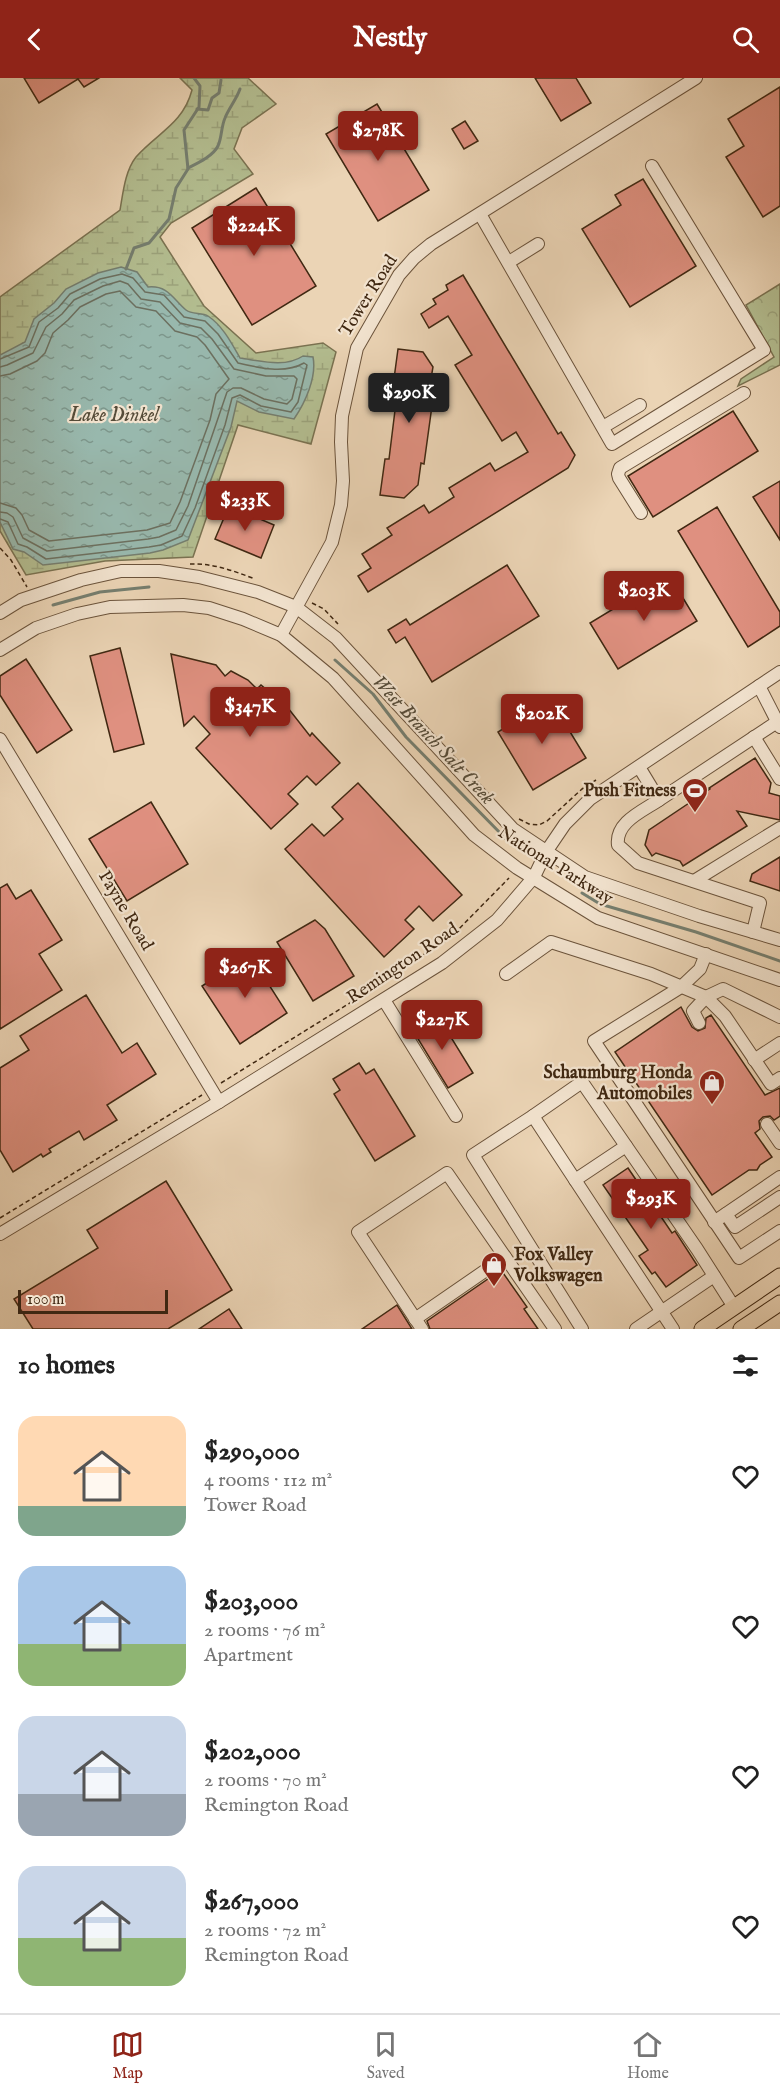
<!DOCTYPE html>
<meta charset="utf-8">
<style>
:root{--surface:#fff;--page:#f2f2f2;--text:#222;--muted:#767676;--line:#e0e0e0;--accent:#8f2418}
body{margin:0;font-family:"IM FELL English",serif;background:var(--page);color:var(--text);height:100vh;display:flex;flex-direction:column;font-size:22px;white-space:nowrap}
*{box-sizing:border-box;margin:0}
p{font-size:20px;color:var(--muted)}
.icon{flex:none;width:33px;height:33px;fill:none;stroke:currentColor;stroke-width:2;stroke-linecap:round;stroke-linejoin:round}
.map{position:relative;height:1251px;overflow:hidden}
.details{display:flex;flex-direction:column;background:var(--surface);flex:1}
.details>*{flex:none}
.scale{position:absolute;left:18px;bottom:15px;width:150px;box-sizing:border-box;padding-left:6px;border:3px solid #402812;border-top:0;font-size:16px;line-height:21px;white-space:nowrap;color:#402812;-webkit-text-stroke:4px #f2e3cf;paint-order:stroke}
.price{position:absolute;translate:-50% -51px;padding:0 14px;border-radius:6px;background:var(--accent);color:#fff;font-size:20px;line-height:39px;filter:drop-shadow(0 2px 3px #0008)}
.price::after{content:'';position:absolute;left:50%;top:36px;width:18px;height:14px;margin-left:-9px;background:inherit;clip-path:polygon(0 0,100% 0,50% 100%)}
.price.active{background:#222;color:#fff}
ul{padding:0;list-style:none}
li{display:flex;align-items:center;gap:18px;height:150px;padding:0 18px}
li span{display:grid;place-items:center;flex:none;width:168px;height:120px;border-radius:18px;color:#555}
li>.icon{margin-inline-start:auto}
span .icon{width:72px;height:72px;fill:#fffc;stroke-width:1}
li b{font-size:26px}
h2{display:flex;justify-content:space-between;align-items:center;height:72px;padding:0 18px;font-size:26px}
header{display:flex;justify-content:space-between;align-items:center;height:78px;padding:0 18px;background:var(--accent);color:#fff;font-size:27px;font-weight:700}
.tabs{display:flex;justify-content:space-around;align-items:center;height:84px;border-top:2px solid var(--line);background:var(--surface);font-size:16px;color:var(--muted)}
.tabs a{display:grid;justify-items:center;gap:3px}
.tabs .active{color:var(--accent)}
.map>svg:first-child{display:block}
</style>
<header><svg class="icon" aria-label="back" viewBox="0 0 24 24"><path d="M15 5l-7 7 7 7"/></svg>Nestly<svg class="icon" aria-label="search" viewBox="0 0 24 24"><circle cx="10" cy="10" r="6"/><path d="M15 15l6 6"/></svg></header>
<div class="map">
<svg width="780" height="1251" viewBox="0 0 780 1251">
<defs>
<pattern id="forest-crowns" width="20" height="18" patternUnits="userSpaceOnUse" patternTransform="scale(1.5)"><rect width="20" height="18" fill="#b3bd90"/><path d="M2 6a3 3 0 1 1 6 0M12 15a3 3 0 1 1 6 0" fill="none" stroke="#9ba27b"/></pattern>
<pattern id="wetland-marsh" width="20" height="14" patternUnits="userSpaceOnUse" patternTransform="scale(1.5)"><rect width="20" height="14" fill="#b3bd90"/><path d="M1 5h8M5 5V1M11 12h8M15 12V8" fill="none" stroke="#9ba27b"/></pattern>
<pattern id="water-ripples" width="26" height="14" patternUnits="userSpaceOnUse" patternTransform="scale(1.5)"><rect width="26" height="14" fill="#98b8ad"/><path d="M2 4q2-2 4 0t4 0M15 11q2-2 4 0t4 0" fill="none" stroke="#7d968b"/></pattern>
</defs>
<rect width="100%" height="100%" fill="#ebd4b5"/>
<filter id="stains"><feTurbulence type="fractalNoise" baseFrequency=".00333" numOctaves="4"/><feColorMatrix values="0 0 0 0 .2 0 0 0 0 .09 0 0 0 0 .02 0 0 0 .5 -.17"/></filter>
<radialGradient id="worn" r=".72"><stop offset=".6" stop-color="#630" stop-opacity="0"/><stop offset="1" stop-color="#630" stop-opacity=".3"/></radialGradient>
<polygon fill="url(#forest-crowns)" stroke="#7a7251" stroke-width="1.5" points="780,206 780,287 738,308 741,301 774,279 746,227"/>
<path fill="url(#wetland-marsh)" stroke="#7a7251" stroke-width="1.5" d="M180,0H248L276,26L242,50L234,71L253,96L171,145L160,159L204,228L256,275L323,265L336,274L311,366L238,347L193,479L105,483L26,497L0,453V219L120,132C123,115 125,93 136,79C157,55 183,46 192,12Z"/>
<path fill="url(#water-ripples)" stroke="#757e6f" stroke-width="1.5" d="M121,189L137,194L148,209C168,207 173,221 186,232C192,237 202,234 208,238C223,248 232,266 240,280C261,283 285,290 303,278L313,279C317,299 305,325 294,341L259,334L237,323L231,349L188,462L163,472L150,475L43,487L24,474L13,471L0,444V277L25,264L34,241L54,225L66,211L98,195Z"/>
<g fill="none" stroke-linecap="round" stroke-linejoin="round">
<g stroke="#6c7060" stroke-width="1.5">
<path d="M0,281L29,269L39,244L58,230L70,216L100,201L122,196L133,200L145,214L164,217L184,239L205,243L218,256L238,285C259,290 285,296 304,285L307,287L298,324L291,334L261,328L240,317L232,320L225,347L195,430L182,458L161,467L149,469L46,481L27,469L18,466L8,444L0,441"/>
<polyline points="0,289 7,287 33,275 46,249 62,236 74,222 103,208 120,203 128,206 141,221 160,224 180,245 201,250 212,261 234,291 266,298 294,298 297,301 292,321 287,326 264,321 241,310 233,310 227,314 188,428 176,452 159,459 148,461 47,473 23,460 13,439 7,435 0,434"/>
<polyline points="0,298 10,296 37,283 45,275 53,255 68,242 80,229 106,216 120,213 136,229 156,233 175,253 197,259 205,267 229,301 216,316 210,342 180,424 170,445 147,452 49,463 29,452 22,437 16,430 0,425"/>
</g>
<g stroke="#757e6f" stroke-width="3">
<polyline points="197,31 208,32 212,20 219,15 221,2"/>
<path d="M188,90C198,85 213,78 218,68C222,59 221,49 225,40C229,30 236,22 240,11"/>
<polyline points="126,191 134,170 149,165 169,141 176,110 188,91 184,52 199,29 200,8 194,0"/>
<polyline points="53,527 100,514 149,509"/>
<polyline points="335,582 373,616 406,659 508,763"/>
<polyline points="582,815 600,826 696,854 780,883"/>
</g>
</g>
<g fill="#df9080" stroke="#402812" stroke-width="1.5">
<polygon points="24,0 99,0 84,9 78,1 39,25"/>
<polygon points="535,0 576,0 591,25 561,43"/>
<polygon points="780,9 780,128 763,139 726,79 744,68 728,41"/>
<polygon points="377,26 429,112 378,143 326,56"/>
<polygon points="465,43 478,63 464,71 452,51"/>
<polygon points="643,101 696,188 630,229 582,151 621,127 615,117"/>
<polygon points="256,110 316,208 252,247 192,150"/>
<polygon points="463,197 558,356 561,354 575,377 568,390 368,514 358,498 371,490 362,476 392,457 387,450 424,427 429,435 454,419 449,410 490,385 495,393 528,374 516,354 502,363 455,287 472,277 448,238 429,250 421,236 436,226 433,221 448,212 446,207"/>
<polygon points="398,271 423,274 433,289 429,312 434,313 424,386 421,385 418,407 404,420 380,417 385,381 389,381 398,308 393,308"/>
<polygon points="733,333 758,373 653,439 628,398"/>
<polygon points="780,403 780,462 753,419"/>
<polygon points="229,428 274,447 261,480 215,461"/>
<polygon points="717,429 780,534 780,548 748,569 678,453"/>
<polygon points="507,487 539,538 432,604 405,559 396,565 388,552 406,541 410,547"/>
<polygon points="669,497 697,543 618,591 590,545"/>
<polygon points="120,570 144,666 114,674 90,578"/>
<polygon points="171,576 216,587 225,598 231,593 248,602 257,611 261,607 288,630 310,658 312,655 340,685 316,707 307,698 288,716 298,726 271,751 196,670 210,656 194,638 184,648"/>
<polygon points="26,581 72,652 37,675 0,617 0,598"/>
<polygon points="550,621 586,680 533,712 498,654"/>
<polygon points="755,680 771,705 769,715 780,718 780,742 737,733 747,748 683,788 680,783 656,775 652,778 645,767 649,752 710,711 709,710"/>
<polygon points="358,705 462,817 433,843 419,828 405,842 414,851 384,879 285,771 312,746 324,758 343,741 332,729"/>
<polygon points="151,724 188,786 127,823 89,761"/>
<polygon points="780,779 780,813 750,803 752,796"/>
<polygon points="7,806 16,821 31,812 62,862 39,876 62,912 0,951 0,810"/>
<polygon points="315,842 325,851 354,898 313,923 277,864"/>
<polygon points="250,877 287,935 240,966 202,908"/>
<polygon points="86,917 122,975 137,965 156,996 107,1027 117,1042 84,1062 79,1053 49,1071 51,1074 43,1079 41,1076 13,1094 0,1072 0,990 29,972 20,958"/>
<polygon points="681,929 692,949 698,953 705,950 706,940 711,937 765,1017 780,1010 780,1038 774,1042 770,1038 763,1039 759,1043 760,1051 755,1055 772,1079 760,1087 757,1092 749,1092 712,1117 615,974"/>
<polygon points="436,935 473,995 448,1010 412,951"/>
<polygon points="359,985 366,996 374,991 415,1058 375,1083 334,1016 340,1012 333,1001"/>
<polygon points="628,1090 672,1155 675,1153 697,1187 666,1209 655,1194 652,1196 639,1178 648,1172 603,1107"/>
<polygon points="166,1103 232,1212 168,1251 33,1251 14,1221 98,1170 87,1152"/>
<polygon points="501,1192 527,1229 524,1231 538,1251 430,1251 427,1243"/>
<polygon points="397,1227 412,1251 362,1251"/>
<polygon points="229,1231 242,1251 199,1251"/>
</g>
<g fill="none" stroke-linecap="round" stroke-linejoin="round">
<defs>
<g id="minor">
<polyline points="480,136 612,366 764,272 652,88"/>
<polyline points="509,184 538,166"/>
<polyline points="603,349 640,327"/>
<polyline points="641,435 619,400 618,396 620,390 744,315"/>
<polyline points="0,535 21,522 81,502 121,493 159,493 199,499 258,514 296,529 336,560 513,751 585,799 699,838 780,862"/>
<polyline points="281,557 332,464 341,427 343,403 341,364 342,338 357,270 399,197 414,180 431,166 696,0"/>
<polyline points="0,572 36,550 77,536 110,529 183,527 209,530 243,541 281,557 333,600 474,757 517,790 598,840 780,902"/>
<polyline points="759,608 780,649"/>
<polyline points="754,659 780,701"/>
<polyline points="0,661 219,1024"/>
<path d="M639,689L659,722C643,733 615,744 618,767L638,785L760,825L753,854"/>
<polyline points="659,722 777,644"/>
<polyline points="694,803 780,750"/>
<polyline points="706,876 700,891 681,909 594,963 739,1180 780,1153"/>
<polyline points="506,896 551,864 651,896 706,919 725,938 771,1006 780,1000"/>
<polyline points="384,922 456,1038"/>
<polyline points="699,945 693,933 706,919 723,911 780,939"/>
<polyline points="754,982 780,965"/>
<polyline points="533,1038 473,1077 582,1251"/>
<polyline points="767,1046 780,1065"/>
<polyline points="575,1102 626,1068"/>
<polyline points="726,1136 735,1149 780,1119"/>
<polyline points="714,1144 780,1099"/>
<polyline points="0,1156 219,1024 442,885 497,842 534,799 546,774 565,746 590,721 780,594"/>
<polyline points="415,1241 505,1179"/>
<polyline points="422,1251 358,1154 447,1095 555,1251"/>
<polyline points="636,1251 714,1198"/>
<polyline points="673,1251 533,1038 582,1004 697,1171 734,1229"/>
</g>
<g id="major">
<polyline points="702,1251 780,1198"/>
<polyline points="741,1251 780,1225"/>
</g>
</defs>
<use href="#minor" stroke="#6b533b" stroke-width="14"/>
<use href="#major" stroke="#402812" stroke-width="17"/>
<g stroke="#402812" stroke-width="1.5" stroke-dasharray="4.5 3" stroke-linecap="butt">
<polyline points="0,470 11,482 27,509"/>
<path d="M190,486C213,485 234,493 255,501"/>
<polyline points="312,525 324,531 338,546"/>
<polyline points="519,741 529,746 539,747 547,743 582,711 596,702"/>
<polyline points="221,1005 395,897 408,886 449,861 509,800"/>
<polyline points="0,1140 202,1017"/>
</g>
<use href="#minor" stroke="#f2e3cf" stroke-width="12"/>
<use href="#major" stroke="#ebd4b5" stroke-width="15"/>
</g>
<defs>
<symbol id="stadium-pin" viewBox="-11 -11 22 30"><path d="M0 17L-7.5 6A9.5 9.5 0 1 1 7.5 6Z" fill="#8f2418" stroke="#f2e3cf"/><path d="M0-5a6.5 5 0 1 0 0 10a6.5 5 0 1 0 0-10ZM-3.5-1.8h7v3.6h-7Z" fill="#fff"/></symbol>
<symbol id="shop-pin" viewBox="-11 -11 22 30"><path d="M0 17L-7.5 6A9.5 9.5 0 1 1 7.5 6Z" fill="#8f2418" stroke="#f2e3cf"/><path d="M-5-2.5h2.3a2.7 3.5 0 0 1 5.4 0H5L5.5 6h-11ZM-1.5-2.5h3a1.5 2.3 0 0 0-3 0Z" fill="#fff"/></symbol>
</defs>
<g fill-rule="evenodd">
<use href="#stadium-pin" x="680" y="698" width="30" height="40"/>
<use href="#shop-pin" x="697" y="990" width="30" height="40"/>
<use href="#shop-pin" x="479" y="1172" width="30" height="40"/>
</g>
<g text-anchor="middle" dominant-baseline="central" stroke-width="4.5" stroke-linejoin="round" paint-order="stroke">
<g font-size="18" fill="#402812" stroke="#f2e3cf">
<text transform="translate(369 218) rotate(-58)">Tower Road</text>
<text transform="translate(555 788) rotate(32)">National Parkway</text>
<text transform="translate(125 833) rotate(59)">Payne Road</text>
<text transform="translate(403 886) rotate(-34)">Remington Road</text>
</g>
<g font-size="18" font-weight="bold" fill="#402812" stroke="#f2e3cf" text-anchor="end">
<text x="676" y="713">Push Fitness</text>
<text x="692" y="995">Schaumburg Honda<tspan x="692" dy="21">Automobiles</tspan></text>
<text x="514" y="1177" text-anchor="start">Fox Valley<tspan x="514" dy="21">Volkswagen</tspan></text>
</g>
<g font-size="20" font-style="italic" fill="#564c39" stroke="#f2e3cf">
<text x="114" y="337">Lake Dinkel</text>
<text transform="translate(433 662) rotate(47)">West Branch Salt Creek</text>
</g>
</g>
<rect width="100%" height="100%" filter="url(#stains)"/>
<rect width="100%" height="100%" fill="url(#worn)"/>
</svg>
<div class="scale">100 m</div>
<b class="price" style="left:378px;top:84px">$278K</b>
<b class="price" style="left:254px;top:179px">$224K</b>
<b class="price active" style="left:409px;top:346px">$290K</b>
<b class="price" style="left:245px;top:454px">$233K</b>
<b class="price" style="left:644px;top:544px">$203K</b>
<b class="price" style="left:250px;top:660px">$347K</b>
<b class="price" style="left:542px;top:667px">$202K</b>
<b class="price" style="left:245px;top:921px">$267K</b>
<b class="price" style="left:442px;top:973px">$227K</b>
<b class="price" style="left:651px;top:1152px">$293K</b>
</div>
<section class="details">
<h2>10 homes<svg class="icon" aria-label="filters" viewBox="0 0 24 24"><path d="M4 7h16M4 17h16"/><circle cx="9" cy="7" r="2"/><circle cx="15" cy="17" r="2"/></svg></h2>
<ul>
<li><span style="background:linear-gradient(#ffd9b3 75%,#7fa58c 0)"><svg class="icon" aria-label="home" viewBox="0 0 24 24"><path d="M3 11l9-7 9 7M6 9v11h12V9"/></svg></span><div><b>$290,000</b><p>4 rooms · 112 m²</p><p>Tower Road</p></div><svg class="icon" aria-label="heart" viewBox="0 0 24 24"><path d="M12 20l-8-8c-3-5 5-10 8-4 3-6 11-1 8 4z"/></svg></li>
<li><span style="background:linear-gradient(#a9c7e8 65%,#8fb573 0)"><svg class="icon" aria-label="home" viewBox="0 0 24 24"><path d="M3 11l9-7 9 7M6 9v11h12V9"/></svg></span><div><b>$203,000</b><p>2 rooms · 76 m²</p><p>Apartment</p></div><svg class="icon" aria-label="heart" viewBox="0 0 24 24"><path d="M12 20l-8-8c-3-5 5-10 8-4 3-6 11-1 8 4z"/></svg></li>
<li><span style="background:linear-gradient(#c9d6e8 65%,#9aa5b1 0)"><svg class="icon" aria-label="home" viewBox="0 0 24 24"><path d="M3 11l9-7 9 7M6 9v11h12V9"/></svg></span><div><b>$202,000</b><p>2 rooms · 70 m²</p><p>Remington Road</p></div><svg class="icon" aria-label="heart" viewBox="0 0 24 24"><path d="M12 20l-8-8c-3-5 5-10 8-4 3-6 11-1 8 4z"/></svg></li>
<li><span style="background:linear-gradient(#c9d6e8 60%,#8fb573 0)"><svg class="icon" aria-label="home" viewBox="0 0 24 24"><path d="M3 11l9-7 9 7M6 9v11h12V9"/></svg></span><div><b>$267,000</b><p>2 rooms · 72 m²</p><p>Remington Road</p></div><svg class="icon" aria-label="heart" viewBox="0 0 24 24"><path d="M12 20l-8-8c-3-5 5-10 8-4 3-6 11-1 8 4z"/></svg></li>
</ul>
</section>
<nav class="tabs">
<a class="active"><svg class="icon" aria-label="map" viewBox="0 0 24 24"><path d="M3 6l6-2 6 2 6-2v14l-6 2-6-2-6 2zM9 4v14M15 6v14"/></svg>Map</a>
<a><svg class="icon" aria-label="saved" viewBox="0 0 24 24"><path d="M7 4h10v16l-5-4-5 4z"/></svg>Saved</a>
<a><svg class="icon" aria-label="home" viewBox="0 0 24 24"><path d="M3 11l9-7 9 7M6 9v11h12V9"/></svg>Home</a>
</nav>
